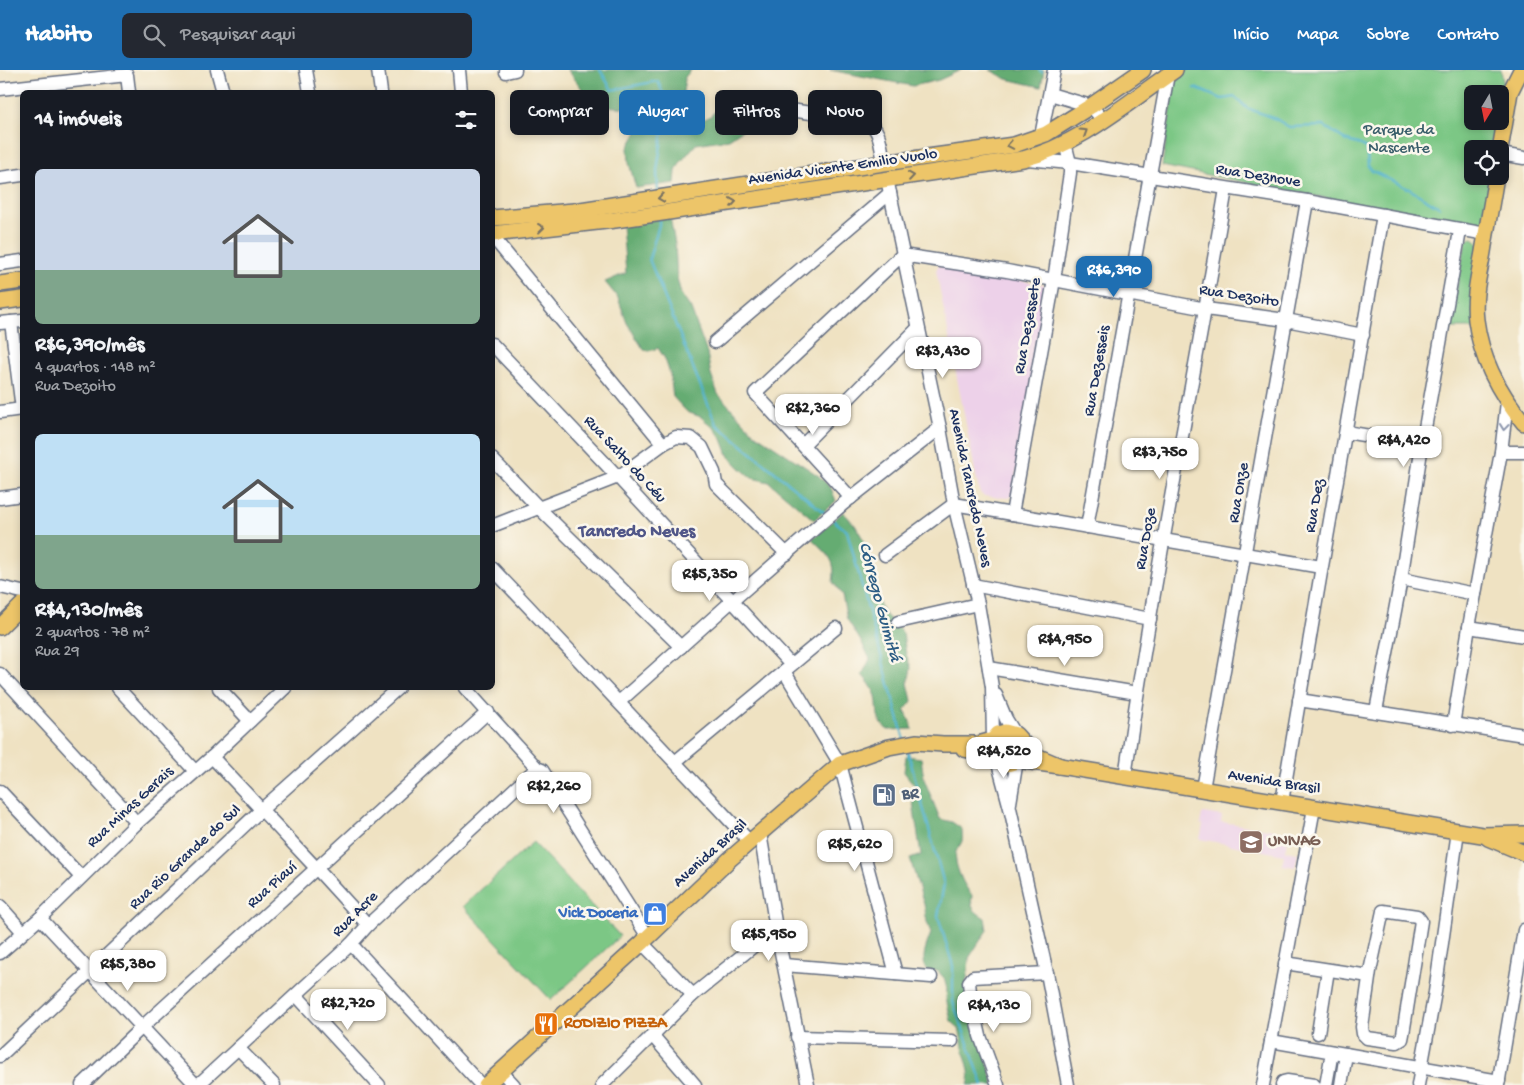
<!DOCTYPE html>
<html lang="pt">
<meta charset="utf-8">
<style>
:root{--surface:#171b24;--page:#242831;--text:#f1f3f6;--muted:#9ea1a6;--accent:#1f6fb2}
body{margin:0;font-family:"Gochi Hand",sans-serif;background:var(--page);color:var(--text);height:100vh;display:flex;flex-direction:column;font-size:19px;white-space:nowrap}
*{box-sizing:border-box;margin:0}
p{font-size:16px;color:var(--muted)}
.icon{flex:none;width:28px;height:28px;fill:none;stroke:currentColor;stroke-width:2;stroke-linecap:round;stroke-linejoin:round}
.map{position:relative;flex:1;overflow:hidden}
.sheet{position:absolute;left:20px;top:20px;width:475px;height:600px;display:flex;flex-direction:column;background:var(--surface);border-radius:8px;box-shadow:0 2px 8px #0003}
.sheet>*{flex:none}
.banner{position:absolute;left:510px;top:20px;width:475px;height:45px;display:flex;gap:10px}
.needle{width:32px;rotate:190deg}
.controls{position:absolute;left:1464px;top:15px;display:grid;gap:10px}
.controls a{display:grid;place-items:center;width:45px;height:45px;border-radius:8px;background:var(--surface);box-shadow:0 2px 8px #0003;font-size:25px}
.price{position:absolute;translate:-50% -42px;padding:0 11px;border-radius:10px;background:#fff;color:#222;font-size:16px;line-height:32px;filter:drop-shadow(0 1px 2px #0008)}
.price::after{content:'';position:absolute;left:50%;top:30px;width:15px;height:11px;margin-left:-8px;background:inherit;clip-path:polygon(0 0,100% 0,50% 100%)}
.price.on{background:var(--accent);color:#fff}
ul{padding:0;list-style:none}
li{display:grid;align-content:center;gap:10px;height:265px;padding:0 15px}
li span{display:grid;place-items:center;height:155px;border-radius:8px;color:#555}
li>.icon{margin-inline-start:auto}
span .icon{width:90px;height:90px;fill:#fffc;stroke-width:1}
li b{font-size:21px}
h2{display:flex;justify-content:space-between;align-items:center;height:60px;padding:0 15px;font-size:21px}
.chip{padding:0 18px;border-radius:8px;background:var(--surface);box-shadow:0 2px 8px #0003;font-size:18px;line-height:45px}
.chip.on{background:var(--accent);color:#fff}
header{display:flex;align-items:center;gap:30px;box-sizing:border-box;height:70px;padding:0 25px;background:var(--accent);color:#fff}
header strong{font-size:24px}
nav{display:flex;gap:28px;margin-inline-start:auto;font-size:18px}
.search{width:350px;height:45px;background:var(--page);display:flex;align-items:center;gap:12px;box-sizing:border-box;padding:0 18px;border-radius:8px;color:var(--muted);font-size:19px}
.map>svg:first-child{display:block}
</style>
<header>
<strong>Habito</strong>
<div class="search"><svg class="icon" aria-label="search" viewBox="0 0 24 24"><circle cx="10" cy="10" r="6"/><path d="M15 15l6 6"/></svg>Pesquisar aqui</div>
<nav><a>Início</a><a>Mapa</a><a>Sobre</a><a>Contato</a></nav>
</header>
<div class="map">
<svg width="1524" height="1015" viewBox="0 0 1524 1015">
<rect width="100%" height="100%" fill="#fbf7ec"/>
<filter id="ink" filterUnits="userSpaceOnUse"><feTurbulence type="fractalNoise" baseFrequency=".02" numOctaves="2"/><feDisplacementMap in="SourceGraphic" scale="10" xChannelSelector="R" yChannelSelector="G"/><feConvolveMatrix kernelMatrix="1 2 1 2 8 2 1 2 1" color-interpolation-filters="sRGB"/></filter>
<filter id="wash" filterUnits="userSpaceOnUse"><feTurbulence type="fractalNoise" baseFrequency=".0096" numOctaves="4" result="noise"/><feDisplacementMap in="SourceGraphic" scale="20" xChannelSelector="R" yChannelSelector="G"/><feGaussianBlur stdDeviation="1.12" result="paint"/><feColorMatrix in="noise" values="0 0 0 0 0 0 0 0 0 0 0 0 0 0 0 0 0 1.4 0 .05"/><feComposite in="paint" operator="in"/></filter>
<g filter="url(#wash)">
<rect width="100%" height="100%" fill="#efe2c2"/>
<g fill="#edd1e9">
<polygon points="939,195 1045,215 1048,222 1012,425 1008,428 983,426 979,421 936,200"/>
<polygon points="1204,743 1222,746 1221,752 1289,762 1285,781 1298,783 1295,797 1282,795 1284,785 1200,769 1203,755 1200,754 1202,744"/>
</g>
<g fill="#7cc785" stroke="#4c7b72">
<polygon points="1186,0 1501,0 1503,12 1500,36 1500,24 1472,24 1472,51 1498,51 1494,79 1472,79 1472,106 1490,106 1483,156 1474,157 1162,96 1175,15 1184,1"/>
<polygon points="1470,168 1473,168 1479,173 1474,258 1449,258 1466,171"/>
<polygon points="533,772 620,866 551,930 463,836"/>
</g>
<g fill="#65ac72" stroke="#406e68">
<polygon points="568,0 691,0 685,7 681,38 688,57 709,47 716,41 760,42 754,52 729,69 696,74 680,93 676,101 675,113 636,118 629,93 628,78 637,62 629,38 603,36 589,28"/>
<polygon points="830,0 961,0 939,10 913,16"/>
<polygon points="990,0 1044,0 1041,17 1007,9"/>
<polygon points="670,147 675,174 677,208 681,224 691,239 707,283 711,305 718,324 754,363 819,406 831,418 836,431 814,450 769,412 752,408 739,397 728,385 722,369 715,359 701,347 687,342 673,327 670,304 665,289 658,278 649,281 644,280 627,253 618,228 605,212 626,203 622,155"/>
<path d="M843,442L855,455L866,474L874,508L876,525L883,542L903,563L906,584L911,598L908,613L912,631L905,640L913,659L888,660C874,649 879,641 876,626C873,618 868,611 862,605L870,589L862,573L847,549L842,525L833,512C837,489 827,484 812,469Z"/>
<path d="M906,686L921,688L924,709L940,749L952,752L962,759C962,763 963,768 962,771C961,775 957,778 956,782C953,793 964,817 972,825C970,839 974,841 985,848L987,860L969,888L968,902L966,913L994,1015H968C972,1003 967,994 964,982C962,974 961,966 959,958L951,951L946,928L947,919L944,908L938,901L926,900C921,886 926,877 931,863L927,852L924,834L910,789L921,785L911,720L915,716L904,702Z"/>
</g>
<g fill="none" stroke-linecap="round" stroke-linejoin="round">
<g stroke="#4db1cc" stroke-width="2.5">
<polyline points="600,0 612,20 658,11 667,34 657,101 658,123"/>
<polyline points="1039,0 1042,2"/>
<polyline points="1195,18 1222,29 1235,27 1247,38 1276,49 1289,57 1324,56 1347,71 1361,75 1366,78 1367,83 1368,96 1372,101 1409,119 1439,137"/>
<polyline points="659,149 659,155 649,189 716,354 826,444"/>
<polyline points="832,449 847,461 904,669"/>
<polyline points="907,679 944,814 938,846 953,896 953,932 983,1015"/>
</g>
</g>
</g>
<g filter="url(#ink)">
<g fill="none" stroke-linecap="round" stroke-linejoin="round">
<defs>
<g id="minor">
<polyline points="217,0 223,22"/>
<polyline points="306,0 310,22"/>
<polyline points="378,0 381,22"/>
<polyline points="459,0 461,22"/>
<polyline points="506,2 515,0"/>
<polyline points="0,19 127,5 129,22"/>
<polyline points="1050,24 1091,36 1103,50"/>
<path d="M743,33L865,51C881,57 881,78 884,93"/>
<polyline points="1041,66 1054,0"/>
<polyline points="1500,84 1524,88"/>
<polyline points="1027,89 1070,93 1307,131 1486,164"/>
<polyline points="0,108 22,105"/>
<polyline points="887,109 940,358 954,434 978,534 992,617 993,670 991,680 999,697 1010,738 1047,903 1068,1015"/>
<polyline points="492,166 663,374"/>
<polyline points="0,194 22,191"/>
<polyline points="11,252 22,339"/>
<polyline points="0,253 22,251"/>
<polyline points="715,272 890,123"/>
<polyline points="492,274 618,407 791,595"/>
<polyline points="0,342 22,339"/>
<polyline points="1346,362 1422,375"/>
<polyline points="803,375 918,258"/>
<polyline points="1501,382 1524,382"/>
<polyline points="492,389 540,439 681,577"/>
<polyline points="0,428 22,425"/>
<polyline points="851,428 755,323 902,185 1007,201 1206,239 1286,250 1363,265"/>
<polyline points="1012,444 1054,210 1070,103 1070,93 1065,73"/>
<polyline points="492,456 618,407 663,374 676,367 691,368 702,377 714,402 716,414 787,484"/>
<polyline points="1087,457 1168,4"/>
<polyline points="885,485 954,434 1321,497"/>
<polyline points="492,498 750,772"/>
<polyline points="1401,509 1475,524"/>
<polyline points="973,515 1150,549"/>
<polyline points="0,517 22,522"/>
<polyline points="898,552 978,534"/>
<polyline points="1469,557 1524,566"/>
<polyline points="989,598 1137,623"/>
<polyline points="784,601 840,694 896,904"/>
<polyline points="0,604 137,753"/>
<polyline points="118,618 195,701"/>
<polyline points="219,618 250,651"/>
<polyline points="465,618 537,698 542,700 648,867"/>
<polyline points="996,625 1006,649 1022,675 1022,683 1017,690 1010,733"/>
<polyline points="1299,630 1524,665"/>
<polyline points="619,632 732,531 843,434 940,358"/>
<polyline points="1376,641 1401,509 1422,375 1460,161"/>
<polyline points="1453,655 1469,557 1501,382 1507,332"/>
<polyline points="212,687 317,799 368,855"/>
<polyline points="675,692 836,558"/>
<path d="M1125,707C1153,510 1193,315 1226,119"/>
<polyline points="1203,719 1307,131"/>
<polyline points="0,721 81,807"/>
<path d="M1282,732C1314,536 1350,341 1383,145"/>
<polyline points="760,763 776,858 808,1015"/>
<polyline points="0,836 23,862"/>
<polygon points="1383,841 1417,846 1421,851 1403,964 1402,969 1397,972 1367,968 1363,964 1362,957 1370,901"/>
<polyline points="40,848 196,1015"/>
<polyline points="642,873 693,925"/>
<polyline points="351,874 481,1015"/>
<polyline points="0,883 40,848 137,753 212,687 285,618"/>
<polyline points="1285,893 1369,906"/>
<polyline points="784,895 931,907"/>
<polyline points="296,925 379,1015"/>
<polyline points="1318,963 1328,900"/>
<polyline points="652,965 695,1015"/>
<polyline points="797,967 952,971"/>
<polyline points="1271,971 1499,1011"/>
<polyline points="238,978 274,1015"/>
<polyline points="0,986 261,740 398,618"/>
<polyline points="501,1001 514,1015"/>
<polyline points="82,1015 141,958 488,642"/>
<polyline points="198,1015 351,874 368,855 537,698"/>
<polyline points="602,1015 693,925 776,858"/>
<polyline points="998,1015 980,966 970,922 969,912 973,907 1047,903"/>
<polyline points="1263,1015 1314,738"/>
<polyline points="1282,1015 1283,1012 1287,1011 1314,1015"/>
<polyline points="1326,1015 1332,982"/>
<polyline points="1341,1015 1346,984"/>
<polyline points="1418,1015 1435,922 1458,761"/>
<polyline points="1498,1015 1524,860"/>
</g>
<g id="major">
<polyline points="1500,80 1510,22 1521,0"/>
<path d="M1496,106C1492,132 1487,157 1483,182C1479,205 1473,227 1476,250C1481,290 1499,323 1524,353"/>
<polyline points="492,148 574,141 884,93 1014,75 1046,64 1091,36 1143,0"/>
<path d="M492,164L615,150L1023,89C1079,75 1128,32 1175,0"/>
<polyline points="0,214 22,211"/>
<polyline points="0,232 22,229"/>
<polyline points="0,557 22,535"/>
<path d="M964,679C972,681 980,682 988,685C1000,689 1002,699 1017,690L1060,696L1482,765L1524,764"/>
<polyline points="1488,768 1524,783"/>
<polyline points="486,1015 642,873 730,789 840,694 889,677 916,672 943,674 978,674 993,670 998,664 1005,662 1016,665 1034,685 1060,696"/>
</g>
</defs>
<use href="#minor" stroke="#656e81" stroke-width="15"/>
<use href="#major" stroke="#656e81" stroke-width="18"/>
<use href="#minor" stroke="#fff" stroke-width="12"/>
<use href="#major" stroke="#edc569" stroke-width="15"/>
</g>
<defs><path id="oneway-chevron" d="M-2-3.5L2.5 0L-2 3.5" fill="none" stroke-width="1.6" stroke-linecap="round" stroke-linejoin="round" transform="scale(1.25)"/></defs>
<g stroke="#797263">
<use href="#oneway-chevron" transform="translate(1084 62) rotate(-32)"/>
<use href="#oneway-chevron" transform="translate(1010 75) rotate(169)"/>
<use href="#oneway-chevron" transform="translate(911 106) rotate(-8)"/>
<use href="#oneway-chevron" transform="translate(661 128) rotate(171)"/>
<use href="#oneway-chevron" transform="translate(733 132) rotate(-8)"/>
<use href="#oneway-chevron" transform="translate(541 158) rotate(-7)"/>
</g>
<use stroke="#8d97ae" href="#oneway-chevron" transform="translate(1504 357) rotate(96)"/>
</g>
<defs>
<symbol id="fuel-square" viewBox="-11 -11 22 22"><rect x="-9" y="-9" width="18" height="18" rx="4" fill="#5c6f8a" stroke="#fbf7ec"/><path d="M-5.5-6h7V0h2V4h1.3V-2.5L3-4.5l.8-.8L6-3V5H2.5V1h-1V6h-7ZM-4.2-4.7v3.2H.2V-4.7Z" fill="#fff"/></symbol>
<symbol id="university-square" viewBox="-11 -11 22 22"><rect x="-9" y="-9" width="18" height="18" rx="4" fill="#8d6e63" stroke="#fbf7ec"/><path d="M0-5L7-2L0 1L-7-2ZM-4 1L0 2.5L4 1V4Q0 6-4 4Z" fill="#fff"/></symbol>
<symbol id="shop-square" viewBox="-11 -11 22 22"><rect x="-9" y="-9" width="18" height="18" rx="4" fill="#3f7fe0" stroke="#fbf7ec"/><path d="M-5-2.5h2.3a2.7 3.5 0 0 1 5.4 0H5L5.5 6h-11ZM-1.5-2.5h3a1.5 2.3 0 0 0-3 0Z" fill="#fff"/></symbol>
<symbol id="restaurant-square" viewBox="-11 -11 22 22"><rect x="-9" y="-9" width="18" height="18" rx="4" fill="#e8710a" stroke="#fbf7ec"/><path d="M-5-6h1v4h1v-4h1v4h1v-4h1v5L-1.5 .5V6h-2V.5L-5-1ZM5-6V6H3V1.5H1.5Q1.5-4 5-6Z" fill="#fff"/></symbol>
</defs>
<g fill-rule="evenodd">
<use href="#fuel-square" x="870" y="711" width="28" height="28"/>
<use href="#university-square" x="1237" y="758" width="28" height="28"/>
<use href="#shop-square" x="641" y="830" width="28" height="28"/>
<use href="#restaurant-square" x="532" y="940" width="28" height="28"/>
</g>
<g text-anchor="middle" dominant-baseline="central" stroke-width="5" stroke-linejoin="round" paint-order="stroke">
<g font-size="16" fill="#385d6a" stroke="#fbf7ec">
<text x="1399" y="61">Parque da<tspan x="1399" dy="18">Nascente</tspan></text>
</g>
<g font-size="16" fill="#1b2f5e" stroke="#fbf7ec">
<text transform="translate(843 98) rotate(-8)">Avenida Vicente Emilio Vuolo</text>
<text transform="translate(1258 107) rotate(9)">Rua Deznove</text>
<text transform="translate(1239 227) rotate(9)">Rua Dezoito</text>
<text transform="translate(1029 256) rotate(-80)">Rua Dezessete</text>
<text transform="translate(1098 301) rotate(-80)">Rua Dezesseis</text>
<text transform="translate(624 390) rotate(47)">Rua Salto do Céu</text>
<text transform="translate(969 418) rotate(78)">Avenida Tancredo Neves</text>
<text transform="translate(1240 423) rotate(-80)">Rua Onze</text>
<text transform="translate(1316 436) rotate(-80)">Rua Dez</text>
<text transform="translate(1147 469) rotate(-80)">Rua Doze</text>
<text transform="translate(1274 713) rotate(9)">Avenida Brasil</text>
<text transform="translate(131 738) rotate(-43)">Rua Minas Gerais</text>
<text transform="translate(711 784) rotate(-42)">Avenida Brasil</text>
<text transform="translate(186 788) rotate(-43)">Rua Rio Grande do Sul</text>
<text transform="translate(273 816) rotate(-42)">Rua Piauí</text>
<text transform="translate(356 845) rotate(-45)">Rua Acre</text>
</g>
<g font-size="16" font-weight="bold" fill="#4e5e75" stroke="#fbf7ec" text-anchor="start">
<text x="902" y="725">BR</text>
</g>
<g font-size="16" font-weight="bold" fill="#785e54" stroke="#fbf7ec" text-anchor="start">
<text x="1268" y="772">UNIVAG</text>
</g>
<g font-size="16" font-weight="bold" fill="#366cbe" stroke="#fbf7ec" text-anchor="end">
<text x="638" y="844">Vick Doceria</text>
</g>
<g font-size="16" font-weight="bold" fill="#c56008" stroke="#fbf7ec" text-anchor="start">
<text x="564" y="954">RODIZIO PIZZA</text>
</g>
<g font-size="18" font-weight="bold" fill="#505688" stroke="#fbf7ec">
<text x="637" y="462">Tancredo Neves</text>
</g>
<g font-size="18" font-style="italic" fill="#2c5c84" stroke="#fbf7ec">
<text transform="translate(879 532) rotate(75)">Córrego Guimitá</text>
</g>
</g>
</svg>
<div class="controls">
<a><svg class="needle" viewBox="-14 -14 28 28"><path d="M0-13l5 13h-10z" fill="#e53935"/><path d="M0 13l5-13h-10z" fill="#9ea1a6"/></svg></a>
<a><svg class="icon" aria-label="locate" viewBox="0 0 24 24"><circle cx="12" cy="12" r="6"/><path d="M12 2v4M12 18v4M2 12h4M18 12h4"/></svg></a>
</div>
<b class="price on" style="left:1114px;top:228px">R$6,390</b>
<b class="price" style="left:943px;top:309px">R$3,430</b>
<b class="price" style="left:813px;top:366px">R$2,360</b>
<b class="price" style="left:1404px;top:398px">R$4,420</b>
<b class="price" style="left:1160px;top:410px">R$3,750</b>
<b class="price" style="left:710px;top:532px">R$5,350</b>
<b class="price" style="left:1065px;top:597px">R$4,950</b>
<b class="price" style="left:1004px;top:709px">R$4,520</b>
<b class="price" style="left:554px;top:744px">R$2,260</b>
<b class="price" style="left:855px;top:802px">R$5,620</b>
<b class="price" style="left:769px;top:892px">R$5,950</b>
<b class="price" style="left:128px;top:922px">R$5,380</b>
<b class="price" style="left:348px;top:961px">R$2,720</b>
<b class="price" style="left:994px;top:963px">R$4,130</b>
<div class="banner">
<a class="chip">Comprar</a>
<a class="chip on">Alugar</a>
<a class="chip">Filtros</a>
<a class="chip">Novo</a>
</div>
<section class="sheet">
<h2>14 imóveis<svg class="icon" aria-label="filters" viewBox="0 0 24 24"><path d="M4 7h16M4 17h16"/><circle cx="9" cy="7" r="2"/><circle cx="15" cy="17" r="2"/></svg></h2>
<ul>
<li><span style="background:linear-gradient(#c9d6e8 65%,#7fa58c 0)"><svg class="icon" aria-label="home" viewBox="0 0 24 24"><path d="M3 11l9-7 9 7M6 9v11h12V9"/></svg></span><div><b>R$6,390/mês</b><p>4 quartos · 148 m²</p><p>Rua Dezoito</p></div></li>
<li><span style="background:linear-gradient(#bfe0f5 65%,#7fa58c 0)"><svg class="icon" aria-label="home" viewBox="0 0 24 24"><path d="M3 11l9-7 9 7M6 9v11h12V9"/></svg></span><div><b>R$4,130/mês</b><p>2 quartos · 78 m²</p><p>Rua 29</p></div></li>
</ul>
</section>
</div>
